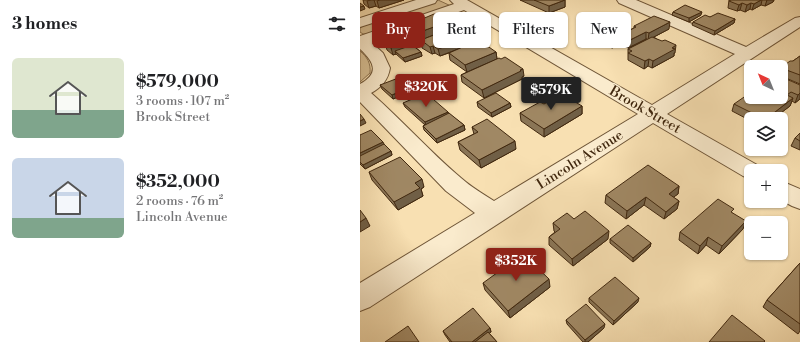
<!DOCTYPE html>
<meta charset="utf-8">
<style>
:root{--surface:#fff;--page:#f6f6f6;--text:#202124;--muted:#757577;--accent:#8f2418}
body{margin:0;font-family:"Libre Bodoni",serif;background:var(--page);color:var(--text);height:100vh;display:flex;flex-direction:column;font-size:15px;white-space:nowrap}
*{box-sizing:border-box;margin:0}
p{font-size:13px;color:var(--muted)}
.icon{flex:none;width:22px;height:22px;fill:none;stroke:currentColor;stroke-width:2;stroke-linecap:round;stroke-linejoin:round}
.map{position:relative;flex:1;overflow:hidden}
.details{display:flex;flex-direction:column;background:var(--surface);width:360px}
.details>*{flex:none}
.hud{position:absolute;left:12px;top:12px;width:368px;height:36px;display:flex;gap:8px}
.needle{width:26px;rotate:317deg}
.fabs{position:absolute;left:384px;top:60px;display:grid;gap:8px}
.fabs a{display:grid;place-items:center;width:44px;height:44px;border-radius:6px;background:var(--surface);box-shadow:0 1px 3px #0004;font-size:20px}
.price{position:absolute;translate:-50% -34px;padding:0 9px;border-radius:4px;background:var(--accent);color:#fff;font-size:13px;line-height:26px;filter:drop-shadow(0 1px 2px #0008)}
.price::after{content:'';position:absolute;left:50%;top:24px;width:12px;height:9px;margin-left:-6px;background:inherit;clip-path:polygon(0 0,100% 0,50% 100%)}
.price.active{background:#222;color:#fff}
ul{padding:0;list-style:none}
li{display:flex;align-items:center;gap:12px;height:100px;padding:0 12px}
li span{display:grid;place-items:center;flex:none;width:112px;height:80px;border-radius:6px;color:#555}
li>.icon{margin-inline-start:auto}
span .icon{width:48px;height:48px;fill:#fffc;stroke-width:1}
li b{font-size:17px}
h2{display:flex;justify-content:space-between;align-items:center;height:48px;padding:0 12px;font-size:17px}
.pill{padding:0 14px;border-radius:6px;background:var(--surface);box-shadow:0 1px 3px #0004;font-size:14px;line-height:36px}
.pill.active{background:var(--accent);color:#fff}
main{display:flex;flex:1;min-height:0}
.map>svg:first-child{display:block}
</style>
<main>
<section class="details">
<h2>3 homes<svg class="icon" aria-label="filters" viewBox="0 0 24 24"><path d="M4 7h16M4 17h16"/><circle cx="9" cy="7" r="2"/><circle cx="15" cy="17" r="2"/></svg></h2>
<ul>
<li><span style="background:linear-gradient(#dfe7d0 65%,#7fa58c 0)"><svg class="icon" aria-label="home" viewBox="0 0 24 24"><path d="M3 11l9-7 9 7M6 9v11h12V9"/></svg></span><div><b>$579,000</b><p>3 rooms · 107 m²</p><p>Brook Street</p></div></li>
<li><span style="background:linear-gradient(#c9d6e8 75%,#7fa58c 0)"><svg class="icon" aria-label="home" viewBox="0 0 24 24"><path d="M3 11l9-7 9 7M6 9v11h12V9"/></svg></span><div><b>$352,000</b><p>2 rooms · 76 m²</p><p>Lincoln Avenue</p></div></li>
</ul>
</section>
<div class="map">
<svg width="440" height="342" viewBox="0 0 440 342">
<rect width="100%" height="100%" fill="#f8e0b2"/>
<filter id="stains"><feTurbulence type="fractalNoise" baseFrequency=".005" numOctaves="4"/><feColorMatrix values="0 0 0 0 .2 0 0 0 0 .09 0 0 0 0 .02 0 0 0 .5 -.17"/></filter>
<radialGradient id="worn" r=".72"><stop offset=".6" stop-color="#630" stop-opacity="0"/><stop offset="1" stop-color="#630" stop-opacity=".3"/></radialGradient>
<g fill="#d9c196" stroke="#8d7452">
<polygon points="78,0 91,6 11,34 3,34 0,32 0,28 7,24"/>
<path d="M0,51C7,57 11,63 10,73L0,82Z"/>
</g>
<g fill="none" stroke-linecap="round" stroke-linejoin="round">
<defs>
<g id="minor">
<polygon points="56,0 77,0 75,3 0,27 0,18"/>
<path d="M90,0H107L292,105L375,54L259,3L257,0H276L386,47L435,18L440,17V27L307,114L399,166L402,171H391V179L383,176L293,123L10,307L0,311V283L115,213L86,191L0,102V84C20,73 14,62 0,49V36L94,4ZM104,10L278,114L134,201C123,194 111,187 101,178C69,151 42,120 11,93C22,87 28,80 30,68L23,53L12,43Z"/>
<polygon points="421,181 440,189 440,209 432,206 421,200"/>
</g>
</defs>
<use href="#minor" stroke="#6f5638" stroke-width="2"/>
<use href="#minor" fill="#faebcd" fill-rule="evenodd"/>
</g>
<g fill="#8a7556" stroke="#41280f">
<polygon points="3,0 44,0 19,8 16,6 9,8 4,4"/>
<polygon points="160,0 205,0 205,7 189,13"/>
<polygon points="369,0 414,0 413,2 405,6 401,5 392,10 390,9 385,12 380,10 377,11 368,8"/>
<polygon points="313,12 341,15 329,22 312,15"/>
<polygon points="350,17 375,19 374,23 354,35 332,25 333,22"/>
<polygon points="247,22 262,24 262,28 268,31 274,28 274,26 309,29 294,37 315,53 314,53 314,56 292,68 288,66 284,69 268,60 268,49 287,39 286,39 268,48 260,44 252,48 227,35 227,28"/>
<polygon points="48,25 91,28 66,38 116,42 97,49 121,47 136,52 137,59 164,76 162,77 162,79 124,98 102,82 101,75 107,72 90,60 89,53 80,56 75,53 72,54 62,48 62,44 55,47 61,52 62,56 45,62 36,54 33,55 27,50 25,43 43,36 41,30 48,28"/>
<polygon points="440,56 440,84 421,76 421,68 433,61"/>
<polygon points="20,85 54,90 33,99 22,89"/>
<polygon points="440,85 440,99 435,103 432,101 430,106 413,119 391,119 391,121 372,111 374,104"/>
<polygon points="117,102 150,103 151,107 132,117 118,107"/>
<polygon points="43,103 88,112 89,114 104,125 105,130 77,143 64,130 63,126 65,125 45,107"/>
<polygon points="184,104 222,106 222,114 184,137 161,121 160,113"/>
<polygon points="112,127 156,149 121,168 100,150 98,142 114,134"/>
<polygon points="440,133 440,150 431,146 435,138"/>
<polygon points="0,135 24,144 31,151 32,155 5,169 0,164"/>
<polygon points="9,172 64,187 61,189 63,196 38,210 12,180"/>
<polygon points="319,186 318,194 313,197 319,201 317,209 304,219 284,205 266,219 245,203 246,195"/>
<polygon points="373,213 383,229 359,254 346,245 338,254 319,240 320,232"/>
<polygon points="214,219 248,239 213,266 189,245 189,237 195,232 194,231 193,223"/>
<polygon points="250,239 291,243 290,247 273,262 250,243"/>
<polygon points="440,263 440,331 438,334 403,307 407,300"/>
<polygon points="123,283 190,287 150,318 125,290"/>
<polygon points="229,298 278,302 253,325 229,302"/>
<polygon points="206,320 244,328 228,342 223,342 207,324"/>
<polygon points="130,328 131,332 129,333 137,342 90,342 85,335 83,331"/>
</g>
<g fill="#705f46" stroke="#41280f">
<polygon points="11,0 14,0 16,6 9,8 7,1"/>
<polygon points="20,0 44,0 19,8 17,1"/>
<polygon points="205,0 205,7 189,13 189,6"/>
<polygon points="401,0 402,0 401,5 392,10 394,4"/>
<polygon points="407,0 414,0 413,2 405,6"/>
<polygon points="382,3 380,10 377,11 379,5"/>
<polygon points="391,3 390,9 385,12 387,5"/>
<polygon points="4,6 5,9 0,11 0,7"/>
<polygon points="342,12 341,15 329,22 329,18"/>
<polygon points="375,19 374,23 354,35 355,31"/>
<polygon points="90,21 91,28 66,38 67,42 61,40 62,44 38,54 35,51 36,54 33,55 31,48 60,32"/>
<polygon points="310,22 309,29 288,40 289,33"/>
<polygon points="262,24 262,31 257,26"/>
<polygon points="286,32 286,39 268,48 268,41"/>
<polygon points="115,35 116,42 80,56 78,49"/>
<polygon points="261,37 260,44 252,48 253,41"/>
<polygon points="316,45 315,53 314,53 314,56 292,68 293,61 312,48"/>
<polygon points="73,46 75,53 72,54 70,47"/>
<polygon points="61,52 62,56 45,62 43,58"/>
<polygon points="136,52 137,59 107,72 105,65"/>
<polygon points="289,59 288,66 284,69 285,61"/>
<polygon points="163,69 164,76 162,77 162,79 124,98 122,90"/>
<polygon points="52,86 54,90 33,99 32,95"/>
<polygon points="440,93 440,99 435,103 438,95"/>
<polygon points="433,98 430,106 413,119 406,119"/>
<polygon points="150,103 151,107 132,117 131,113"/>
<polygon points="222,106 222,114 184,137 184,129"/>
<polygon points="88,112 89,116 66,127 65,122"/>
<polygon points="4,119 6,123 0,126 0,121"/>
<polygon points="104,125 105,130 77,143 76,139"/>
<polygon points="155,141 156,149 121,168 119,160"/>
<polygon points="23,142 25,146 0,158 0,153"/>
<polygon points="31,151 32,155 5,169 3,165"/>
<polygon points="62,179 64,187 61,189 63,196 38,210 34,202 55,183"/>
<polygon points="319,186 318,194 307,202 309,194"/>
<polygon points="286,197 284,205 266,219 267,211"/>
<polygon points="319,201 317,209 304,219 306,212"/>
<polygon points="6,218 10,226 0,232 0,222"/>
<polygon points="386,221 383,229 359,254 362,246"/>
<polygon points="249,231 248,239 213,266 212,259"/>
<polygon points="348,237 346,245 338,254 340,246"/>
<polygon points="291,243 290,247 273,262 273,258"/>
<polygon points="189,279 190,287 150,318 148,311"/>
<polygon points="279,298 278,302 253,325 254,321"/>
<polygon points="245,324 244,328 228,342 225,342 225,340"/>
<polygon points="130,328 131,332 118,342 112,342"/>
</g>
<g fill="#a08864" stroke="#41280f">
<polygon points="174,0 205,0 189,6"/>
<polygon points="371,0 401,0 394,4 391,3 387,5 382,3 379,5 369,1"/>
<polygon points="0,3 4,6 0,7"/>
<polygon points="325,5 342,12 329,18 313,12"/>
<polygon points="358,13 375,19 355,31 333,22 345,15 350,17"/>
<polygon points="74,14 78,14 90,21 60,32 65,35 31,48 25,43 48,35 41,30 51,27 48,25"/>
<polygon points="294,16 310,22 289,33 286,32 268,41 261,37 253,41 227,28 245,21 247,22 252,19 262,24 257,26 268,31 276,27 274,26"/>
<polygon points="100,25 115,35 78,49 73,46 70,47 61,40"/>
<polygon points="292,37 302,41 305,40 316,45 312,48 315,49 293,61 289,59 285,61 268,53 272,51 268,49"/>
<polygon points="114,42 121,47 126,45 136,52 105,65 89,53"/>
<polygon points="52,45 61,52 43,58 35,51"/>
<polygon points="440,56 440,75 421,68 430,61 433,61"/>
<polygon points="145,57 163,69 160,70 161,71 122,90 101,75 139,58 141,59"/>
<polygon points="41,77 52,86 32,95 20,85"/>
<polygon points="424,78 440,85 440,93 438,95 431,92 427,95 433,98 406,119 404,119 374,104 387,95 391,97 421,97 421,81"/>
<polygon points="66,93 88,112 65,122 43,103"/>
<polygon points="136,93 150,103 131,113 117,102"/>
<polygon points="202,94 222,106 184,129 160,113 180,102 184,104"/>
<polygon points="89,113 104,125 76,139 63,126"/>
<polygon points="0,114 4,119 0,121"/>
<polygon points="127,119 155,141 119,160 98,142 118,132 112,127"/>
<polygon points="11,130 23,142 0,153 0,135"/>
<polygon points="440,133 440,141 435,138"/>
<polygon points="24,144 31,151 3,165 0,162 0,156"/>
<polygon points="40,157 62,179 55,183 60,188 34,202 9,172"/>
<polygon points="288,165 319,186 309,194 319,201 306,212 286,197 267,211 246,195"/>
<polygon points="358,199 374,209 371,212 386,221 362,246 348,237 340,246 320,232"/>
<polygon points="0,210 6,218 0,222"/>
<polygon points="225,211 249,231 212,259 189,237 200,229 193,223 207,213 214,219"/>
<polygon points="268,225 291,243 273,258 250,239"/>
<polygon points="163,254 189,279 148,311 123,283"/>
<polygon points="440,263 440,324 407,300"/>
<polygon points="255,277 279,298 254,321 229,298"/>
<polygon points="226,304 245,324 225,340 206,320"/>
<polygon points="113,308 130,328 112,342 92,342 83,331"/>
<polygon points="372,315 405,341 404,342 349,342"/>
<polygon points="48,326 59,342 25,342"/>
<polygon points="128,332 137,342 115,342"/>
</g>
<g text-anchor="middle" dominant-baseline="central" stroke-width="3" stroke-linejoin="round" paint-order="stroke">
<g font-size="14" fill="#41280f" stroke="#faebcd">
<text transform="translate(285 110) rotate(30)">Brook Street</text>
<text transform="translate(220 160) rotate(-32)">Lincoln Avenue</text>
</g>
</g>
<rect width="100%" height="100%" filter="url(#stains)"/>
<rect width="100%" height="100%" fill="url(#worn)"/>
</svg>
<div class="fabs">
<a><svg class="needle" viewBox="-14 -14 28 28"><path d="M0-13l5 13h-10z" fill="#e53935"/><path d="M0 13l5-13h-10z" fill="#757577"/></svg></a>
<a><svg class="icon" aria-label="layers" viewBox="0 0 24 24"><path d="M12 4l9 5-9 5-9-5zM3 14l9 5 9-5"/></svg></a>
<a>+</a>
<a>−</a>
</div>
<b class="price" style="left:66px;top:108px">$320K</b>
<b class="price active" style="left:191px;top:111px">$579K</b>
<b class="price" style="left:156px;top:282px">$352K</b>
<div class="hud">
<a class="pill active">Buy</a>
<a class="pill">Rent</a>
<a class="pill">Filters</a>
<a class="pill">New</a>
</div>
</div>
</main>
